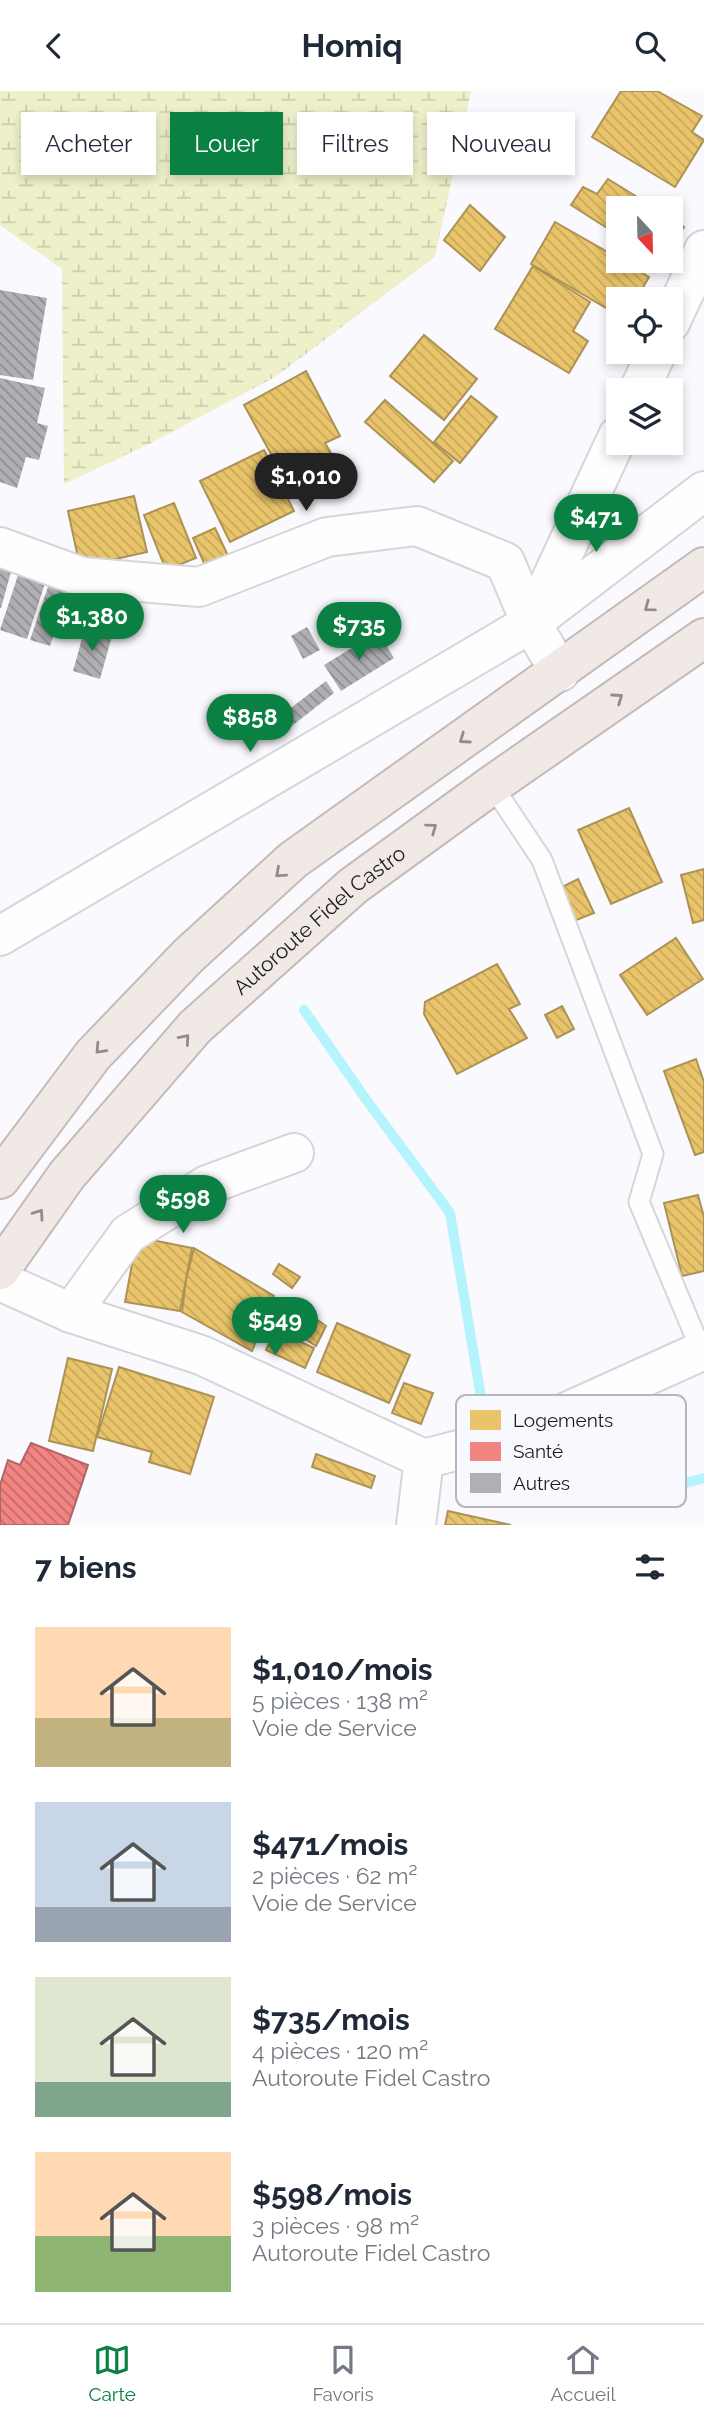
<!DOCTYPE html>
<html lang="fr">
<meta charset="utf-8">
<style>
:root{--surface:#fff;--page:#f2f2f3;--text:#1f2937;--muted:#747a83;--line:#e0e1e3;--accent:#0b8043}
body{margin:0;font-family:Raleway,sans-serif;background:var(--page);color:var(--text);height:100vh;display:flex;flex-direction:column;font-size:26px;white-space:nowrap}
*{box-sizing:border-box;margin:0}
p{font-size:23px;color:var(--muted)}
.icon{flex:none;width:38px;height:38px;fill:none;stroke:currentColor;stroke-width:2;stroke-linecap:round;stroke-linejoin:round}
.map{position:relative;height:1434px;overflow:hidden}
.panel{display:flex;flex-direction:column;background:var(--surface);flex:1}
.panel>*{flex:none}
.banner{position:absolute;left:21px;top:21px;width:663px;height:63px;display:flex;gap:14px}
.needle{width:46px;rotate:158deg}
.tools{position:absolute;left:606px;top:105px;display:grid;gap:14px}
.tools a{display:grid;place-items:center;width:77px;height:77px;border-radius:0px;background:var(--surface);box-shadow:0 4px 10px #0003;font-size:35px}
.price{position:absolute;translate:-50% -60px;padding:0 16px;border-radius:24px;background:var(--accent);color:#fff;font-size:23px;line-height:46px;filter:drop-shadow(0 2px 4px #0008)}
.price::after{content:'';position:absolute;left:50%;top:42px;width:21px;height:16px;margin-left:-10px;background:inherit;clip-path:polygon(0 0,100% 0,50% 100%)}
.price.selected{background:#222;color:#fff}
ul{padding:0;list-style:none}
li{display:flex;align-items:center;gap:21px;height:175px;padding:0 35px}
li span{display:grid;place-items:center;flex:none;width:196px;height:140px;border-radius:0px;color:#555}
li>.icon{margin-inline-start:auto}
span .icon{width:84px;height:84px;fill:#fffc;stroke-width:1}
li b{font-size:30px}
h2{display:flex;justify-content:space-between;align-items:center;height:84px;padding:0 35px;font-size:30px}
.chip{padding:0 24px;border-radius:0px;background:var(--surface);box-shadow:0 4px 10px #0003;font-size:24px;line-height:63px}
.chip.selected{background:var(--accent);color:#fff}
header{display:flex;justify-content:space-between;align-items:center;height:91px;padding:0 35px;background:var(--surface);font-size:32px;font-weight:700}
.tabs{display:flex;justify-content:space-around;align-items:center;height:98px;border-top:2px solid var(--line);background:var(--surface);font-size:19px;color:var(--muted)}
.tabs a{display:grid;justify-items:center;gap:4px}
.tabs .selected{color:var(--accent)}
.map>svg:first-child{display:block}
</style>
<header><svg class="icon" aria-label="back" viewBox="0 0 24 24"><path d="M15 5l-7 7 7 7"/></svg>Homiq<svg class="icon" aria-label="search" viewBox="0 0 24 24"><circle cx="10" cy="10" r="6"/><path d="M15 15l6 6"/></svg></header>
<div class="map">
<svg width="704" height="1434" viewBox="0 0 704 1434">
<defs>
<pattern id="wetland-marsh" width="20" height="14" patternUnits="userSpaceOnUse" patternTransform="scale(1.75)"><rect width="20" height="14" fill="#edf0c9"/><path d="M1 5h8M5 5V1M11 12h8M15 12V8" fill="none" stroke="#cbcdac"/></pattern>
<pattern id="homes-back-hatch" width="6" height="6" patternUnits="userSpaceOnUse" patternTransform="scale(1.75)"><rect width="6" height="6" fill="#e9c46a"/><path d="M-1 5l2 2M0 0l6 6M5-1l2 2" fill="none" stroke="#c7a85c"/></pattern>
<pattern id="health-back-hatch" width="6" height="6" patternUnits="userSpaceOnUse" patternTransform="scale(1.75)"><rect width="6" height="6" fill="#f28482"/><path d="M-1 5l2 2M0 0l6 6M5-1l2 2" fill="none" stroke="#c36b6a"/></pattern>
<pattern id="building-back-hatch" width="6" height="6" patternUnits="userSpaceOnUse" patternTransform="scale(1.75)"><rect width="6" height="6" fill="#b0b0b4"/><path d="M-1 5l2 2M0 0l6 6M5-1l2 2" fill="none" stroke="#8e8e92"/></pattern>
</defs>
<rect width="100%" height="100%" fill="#f9f9fe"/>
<polygon fill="url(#wetland-marsh)" points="0,0 471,0 435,166 275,286 153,351 64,393 62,178 0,134"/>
<g fill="url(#homes-back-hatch)" stroke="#ac9254" stroke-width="2">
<polygon points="621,0 657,0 702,25 692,41 704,49 675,96 592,46"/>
<polygon points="608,88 655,117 618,117 618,144 571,114 583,96 597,103"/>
<polygon points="470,114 505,146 480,180 444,149"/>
<polygon points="670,127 684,136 670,157"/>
<polygon points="555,131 618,167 618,170 622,170 649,186 636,208 618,208 618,224 531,173"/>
<polygon points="533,175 590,211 573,240 588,250 569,282 495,238"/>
<polygon points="424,244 477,288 444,329 390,285"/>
<polygon points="306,280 340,345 325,352 331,362 294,380 288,368 277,374 244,314"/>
<polygon points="471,305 497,326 460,372 434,351"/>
<polygon points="385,309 453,370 434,391 365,331"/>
<polygon points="264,359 294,420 230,451 200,390"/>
<polygon points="134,405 147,461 80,476 68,420"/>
<polygon points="174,412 196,467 166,479 144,424"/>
<polygon points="215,437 230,469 207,479 193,447"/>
<polygon points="629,717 662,791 611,813 578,739"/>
<polygon points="704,778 704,829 693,832 681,784"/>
<polygon points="578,788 594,822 574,830 560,797"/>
<polygon points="676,847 703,888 647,924 620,884"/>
<polygon points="497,873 520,913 509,918 527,947 457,983 424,923 425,911"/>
<polygon points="562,915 574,938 557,947 545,924"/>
<polygon points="696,968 704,991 704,1061 695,1064 664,980"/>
<polygon points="698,1104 704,1126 704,1180 682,1185 664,1112"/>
<polygon points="137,1146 192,1157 180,1220 125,1211"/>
<polygon points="194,1157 274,1205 252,1260 182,1221 186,1189"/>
<polygon points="279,1173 300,1186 292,1197 273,1183"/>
<polygon points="287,1207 326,1235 316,1255 275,1228"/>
<polygon points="337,1232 410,1264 389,1312 317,1281"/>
<polygon points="275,1239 314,1257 305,1277 266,1259"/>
<polygon points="68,1267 112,1278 93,1360 49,1350"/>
<polygon points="119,1276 214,1306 190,1383 149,1371 152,1361 97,1346"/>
<polygon points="404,1292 433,1302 421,1333 392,1322"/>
<polygon points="316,1363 375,1385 371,1397 312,1376"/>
<polygon points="448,1420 511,1434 445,1434"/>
</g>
<polygon fill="url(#health-back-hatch)" stroke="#b26565" stroke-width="2" points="31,1352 88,1374 68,1434 0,1434 0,1394 8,1369 20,1374"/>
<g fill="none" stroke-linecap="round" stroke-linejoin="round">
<g stroke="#b6f4fd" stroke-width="10">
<polyline points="304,919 365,1007 450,1122 484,1324"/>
<polyline points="499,1372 652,1401 704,1387"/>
</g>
</g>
<g fill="url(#building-back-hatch)">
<polygon points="0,199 47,207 33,289 0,284"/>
<polygon points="0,287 45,297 37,332 48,335 39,369 26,366 17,397 0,391"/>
<polygon points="21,475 48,483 27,548 0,539"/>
<polygon points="0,478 11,481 1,517 0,517"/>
<polygon points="50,490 70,496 50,555 30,549"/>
<polygon points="74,497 84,501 70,540 59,536"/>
<polygon points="307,536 320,559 303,568 291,545"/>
<polygon points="85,537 112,545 100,588 73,580"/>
<polygon points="378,541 394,567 341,600 324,574"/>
<polygon points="326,590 334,602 288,638 279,626"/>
</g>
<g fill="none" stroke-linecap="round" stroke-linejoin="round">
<defs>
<polyline id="lane" points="492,694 542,769 653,1063 639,1111 701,1259"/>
<g id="street">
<polyline points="670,232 704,159"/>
<polyline points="639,299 657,261"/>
<polyline points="0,456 82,486 199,496 327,446 417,435 505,471 531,532"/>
<polyline points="560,581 531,532 618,345"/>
<polyline points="0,845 531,532 704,400"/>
<polyline points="0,1190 71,1222 201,1264 424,1368 416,1434"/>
<polyline points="71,1222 128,1143 207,1094 294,1062"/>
<polyline points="424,1368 516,1344 704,1259"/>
</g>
<g id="highway">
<polyline points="0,1088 93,964 188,865 293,769 704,476"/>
<path id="s1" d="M0,1179L67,1084L195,936L353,795L492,694L704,547"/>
</g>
</defs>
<use href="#lane" stroke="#d6d6da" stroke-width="23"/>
<use href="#street" stroke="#d6d6da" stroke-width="42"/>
<use href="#highway" stroke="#c4bab8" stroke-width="42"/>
<use href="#lane" stroke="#fefeff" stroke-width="19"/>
<use href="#street" stroke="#fefeff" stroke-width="38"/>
<use href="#highway" stroke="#f1e9e5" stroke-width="38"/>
</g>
<defs><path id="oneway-chevron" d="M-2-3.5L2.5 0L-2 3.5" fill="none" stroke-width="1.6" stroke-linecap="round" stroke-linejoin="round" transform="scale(1.75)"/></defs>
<g stroke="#918d8c">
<use href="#oneway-chevron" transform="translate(649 516) rotate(144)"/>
<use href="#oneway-chevron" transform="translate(618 607) rotate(-35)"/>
<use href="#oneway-chevron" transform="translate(464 648) rotate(145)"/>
<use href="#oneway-chevron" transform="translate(432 737) rotate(-36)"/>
<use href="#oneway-chevron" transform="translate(280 782) rotate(138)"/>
<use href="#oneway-chevron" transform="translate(185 948) rotate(-49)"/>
<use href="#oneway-chevron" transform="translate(100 958) rotate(133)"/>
<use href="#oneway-chevron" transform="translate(39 1123) rotate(-55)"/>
</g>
<g text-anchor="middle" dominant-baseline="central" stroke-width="7" stroke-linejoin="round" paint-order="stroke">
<g font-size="21" fill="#1c1c20" stroke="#f8f8ff">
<text stroke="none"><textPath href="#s1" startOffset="476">Autoroute Fidel Castro</textPath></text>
</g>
</g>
<rect x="456" y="1304" width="230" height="112" rx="10" fill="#f8f8ff" stroke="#b6b6bc" stroke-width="2"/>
<rect x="470" y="1319" width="31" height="20" fill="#e9c46a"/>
<rect x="470" y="1351" width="31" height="19" fill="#f28482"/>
<rect x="470" y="1382" width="31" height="20" fill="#b0b0b4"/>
<g font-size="19" fill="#1c1c20">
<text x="513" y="1336">Logements</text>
<text x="513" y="1367">Santé</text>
<text x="513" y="1399">Autres</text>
</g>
</svg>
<div class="tools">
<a><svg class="needle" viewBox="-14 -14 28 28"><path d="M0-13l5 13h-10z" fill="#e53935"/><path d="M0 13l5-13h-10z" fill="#747a83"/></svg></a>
<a><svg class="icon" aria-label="locate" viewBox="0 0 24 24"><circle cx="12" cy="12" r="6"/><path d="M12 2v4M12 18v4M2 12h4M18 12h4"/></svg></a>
<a><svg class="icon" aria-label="layers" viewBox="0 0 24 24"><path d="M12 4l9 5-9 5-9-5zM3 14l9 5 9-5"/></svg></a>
</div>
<b class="price selected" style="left:306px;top:422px">$1,010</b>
<b class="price" style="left:596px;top:463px">$471</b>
<b class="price" style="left:92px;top:562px">$1,380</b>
<b class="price" style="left:359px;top:571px">$735</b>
<b class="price" style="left:250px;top:663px">$858</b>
<b class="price" style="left:183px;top:1144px">$598</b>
<b class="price" style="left:275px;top:1266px">$549</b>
<div class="banner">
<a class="chip">Acheter</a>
<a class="chip selected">Louer</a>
<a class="chip">Filtres</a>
<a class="chip">Nouveau</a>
</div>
</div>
<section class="panel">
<h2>7 biens<svg class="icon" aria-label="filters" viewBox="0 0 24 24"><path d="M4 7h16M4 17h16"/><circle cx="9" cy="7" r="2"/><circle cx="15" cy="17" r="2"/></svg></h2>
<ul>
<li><span style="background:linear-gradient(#ffd9b3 65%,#c2b280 0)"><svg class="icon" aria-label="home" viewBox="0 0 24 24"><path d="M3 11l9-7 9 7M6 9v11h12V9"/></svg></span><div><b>$1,010/mois</b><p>5 pièces · 138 m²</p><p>Voie de Service</p></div></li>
<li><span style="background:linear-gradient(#c9d6e8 75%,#9aa5b1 0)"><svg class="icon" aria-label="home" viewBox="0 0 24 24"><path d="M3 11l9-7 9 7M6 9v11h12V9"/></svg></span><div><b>$471/mois</b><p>2 pièces · 62 m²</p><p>Voie de Service</p></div></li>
<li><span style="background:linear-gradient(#dfe7d0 75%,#7fa58c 0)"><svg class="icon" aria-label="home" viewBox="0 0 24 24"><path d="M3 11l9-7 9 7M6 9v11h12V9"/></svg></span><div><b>$735/mois</b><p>4 pièces · 120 m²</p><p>Autoroute Fidel Castro</p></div></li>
<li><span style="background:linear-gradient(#ffd9b3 60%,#8fb573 0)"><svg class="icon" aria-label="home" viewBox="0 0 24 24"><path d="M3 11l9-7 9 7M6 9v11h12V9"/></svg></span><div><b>$598/mois</b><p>3 pièces · 98 m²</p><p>Autoroute Fidel Castro</p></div></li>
</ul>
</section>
<nav class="tabs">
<a class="selected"><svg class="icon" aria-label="map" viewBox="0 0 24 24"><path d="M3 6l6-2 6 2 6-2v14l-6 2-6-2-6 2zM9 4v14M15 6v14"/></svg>Carte</a>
<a><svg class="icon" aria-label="saved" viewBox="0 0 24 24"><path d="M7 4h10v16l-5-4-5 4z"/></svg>Favoris</a>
<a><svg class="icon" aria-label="home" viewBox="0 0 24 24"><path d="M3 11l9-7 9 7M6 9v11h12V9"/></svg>Accueil</a>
</nav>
